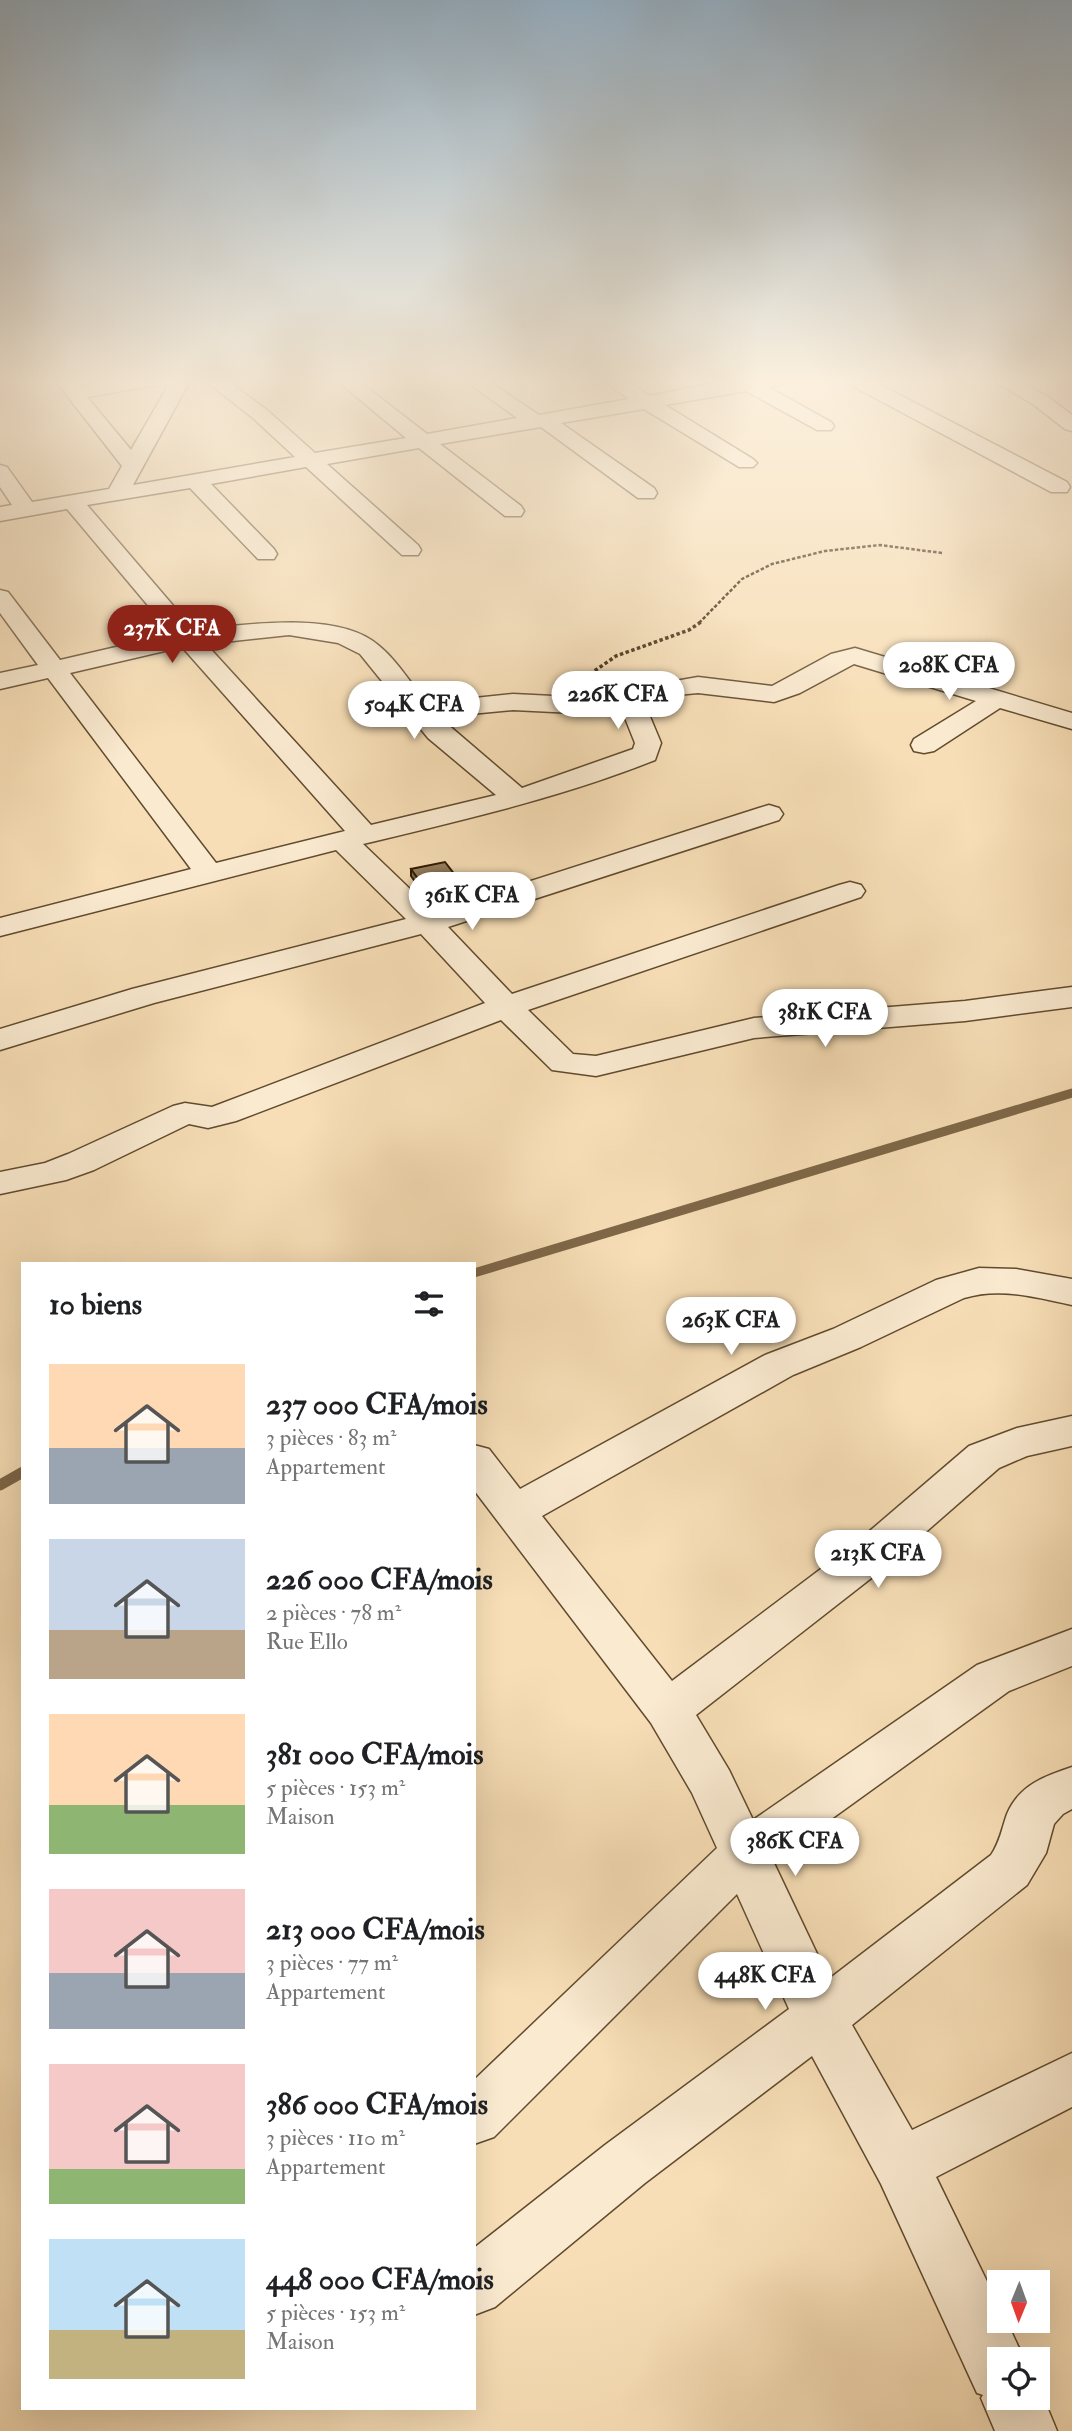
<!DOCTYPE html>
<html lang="fr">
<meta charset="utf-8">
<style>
:root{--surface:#fff;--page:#f6f6f6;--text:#202124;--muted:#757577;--accent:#8f2418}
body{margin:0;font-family:"IM FELL Double Pica",serif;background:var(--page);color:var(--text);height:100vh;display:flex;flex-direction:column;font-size:26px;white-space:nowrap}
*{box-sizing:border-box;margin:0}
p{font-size:23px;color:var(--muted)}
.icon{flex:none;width:38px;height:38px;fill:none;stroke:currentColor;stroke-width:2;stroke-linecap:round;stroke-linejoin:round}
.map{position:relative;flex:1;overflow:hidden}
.details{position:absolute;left:21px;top:1262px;width:455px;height:1148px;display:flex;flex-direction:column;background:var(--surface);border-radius:0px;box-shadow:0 7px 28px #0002}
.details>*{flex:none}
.needle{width:46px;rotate:181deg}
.fabs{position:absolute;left:987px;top:2270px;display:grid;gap:14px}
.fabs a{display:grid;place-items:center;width:63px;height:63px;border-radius:0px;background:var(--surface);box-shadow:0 7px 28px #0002;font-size:35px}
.price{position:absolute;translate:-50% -60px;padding:0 16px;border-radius:24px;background:#fff;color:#222;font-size:23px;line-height:46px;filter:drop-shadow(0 2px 4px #0008)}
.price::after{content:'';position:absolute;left:50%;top:42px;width:21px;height:16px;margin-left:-10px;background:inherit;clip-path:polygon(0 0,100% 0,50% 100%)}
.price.on{background:var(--accent);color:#fff}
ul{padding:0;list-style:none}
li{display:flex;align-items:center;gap:21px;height:175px;padding:0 28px}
li span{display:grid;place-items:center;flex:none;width:196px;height:140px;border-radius:0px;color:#555}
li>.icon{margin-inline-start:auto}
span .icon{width:84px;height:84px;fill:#fffc;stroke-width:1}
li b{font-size:30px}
h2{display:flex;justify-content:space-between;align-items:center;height:84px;padding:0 28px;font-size:30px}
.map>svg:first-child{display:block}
</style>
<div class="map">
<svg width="1072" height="2431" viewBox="0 0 1072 2431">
<rect width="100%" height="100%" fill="#f7deb6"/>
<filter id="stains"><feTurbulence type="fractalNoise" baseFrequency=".00286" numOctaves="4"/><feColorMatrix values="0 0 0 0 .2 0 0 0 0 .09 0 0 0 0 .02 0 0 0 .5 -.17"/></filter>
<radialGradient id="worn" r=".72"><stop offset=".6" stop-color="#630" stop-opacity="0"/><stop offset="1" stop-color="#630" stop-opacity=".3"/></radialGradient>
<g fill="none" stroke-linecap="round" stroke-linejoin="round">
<polyline stroke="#7e6748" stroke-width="9" points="474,1273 1072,1093"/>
<polyline stroke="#7e6748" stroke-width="11" points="0,1485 23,1472"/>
<defs>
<g id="minor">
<path d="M54,379H73L79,386L121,379H166L157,385L87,397L131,450L172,379H191L133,485L295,457L253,418L203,379H225L267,410L315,453L406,438L335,379H356L427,434L517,418L463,379H485L539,415L629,399L600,379H623L650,396L734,379H790L788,383L768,387L831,422L834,426L831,430H817L746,391L665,405L753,459L757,463L753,467H739L644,409L561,423L654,488L657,493L654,498H638L541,427L440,444L521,506L524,511L521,516H505L419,448L327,464L418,545L421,550L418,555H402L306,467L211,484L274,549L277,554L274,559H258L190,488L87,505L194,630C243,625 338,610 378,645C397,660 411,684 427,703L513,694L614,699L664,683L698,677L772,686L831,654L855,648L1072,713V729L1000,708L934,751L924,753L914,751L911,745L914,739L976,701L854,664L800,693L774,702L698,693L677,695L646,707L661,743L655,760C560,798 462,820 363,844L434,912L759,808L769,805L779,808L783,814L779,820L448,927L512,994L839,885L850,882L861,885L865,891L861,897L528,1010L573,1054L596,1056L754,1018L965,1001L1072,987V1007L965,1021L754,1038L596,1076L552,1070L501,1020L236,1121L208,1128L189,1124L94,1170L66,1180L0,1194V1172L45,1163L68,1154L173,1106L185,1103L212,1107L485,1003L421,934L154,1003L0,1050V1029L132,989L406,919L336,850L0,936V918L191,869L48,678L0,689V673L38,665L0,613V590L8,592L60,660L172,634L67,509L0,521V507L12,505L0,487V465L7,467L32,502L109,489L122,466ZM289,635L338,643L360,654L428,738L496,795L371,825L206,644ZM182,647L345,831L216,863L70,673ZM513,710L614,715L623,713L635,743L633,749L522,788L439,717Z"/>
<polygon points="845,379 869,379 1067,482 1070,487 1067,492 1051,492 847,383"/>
<polygon points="991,379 1015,379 1048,397 1072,415 1072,431 1065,429 1034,405"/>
<path d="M979,1268L1016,1269L1072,1279V1305C1036,1297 999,1287 964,1298L861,1347L793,1375L542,1516L672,1681L858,1541L969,1446L1017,1428L1072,1416V1446L1027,1456L999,1468L888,1565L696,1715L729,1770L753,1820L977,1665L1072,1629V1666L1009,1691L773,1861L829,1979L991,1855C1000,1842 1002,1828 1007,1814C1019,1785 1045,1776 1072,1767V1809L1063,1814L1054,1824L1046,1853L1027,1885L852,2025L912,2130L1072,2053V2107L936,2177L999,2306V2320H1006L1024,2359H999V2398H1038V2385L1057,2431H995L981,2398L983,2395L977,2393L881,2184L812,2056L645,2183L495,2307L474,2315V2248L605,2145L789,2009L737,1894L494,2137L474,2144V2080L717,1848L692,1793L651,1723L474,1490V1445L489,1449L520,1489L765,1355L833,1329L936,1280Z"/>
</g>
</defs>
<use href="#minor" stroke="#614b2e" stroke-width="3"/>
<polyline stroke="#2f1a00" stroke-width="2.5" stroke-dasharray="3.5 2" stroke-linecap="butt" points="699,623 742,579 772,564 825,551 880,545 942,553"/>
<polyline stroke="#2f1a00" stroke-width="3.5" stroke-dasharray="3.5 2.5" stroke-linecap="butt" points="580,681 616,656 689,630 701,622"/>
<use href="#minor" fill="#faead0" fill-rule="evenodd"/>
</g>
<polygon fill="#826e52" stroke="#2f1a00" stroke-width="2" points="411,869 456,882 421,890 411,876"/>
<polygon fill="#6a5a42" stroke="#2f1a00" stroke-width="2" points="455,875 456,882 421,890 421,883"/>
<polygon fill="#97805f" stroke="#2f1a00" stroke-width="2" points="445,862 455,875 421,883 411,869"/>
<linearGradient id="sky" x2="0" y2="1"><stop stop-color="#93aabb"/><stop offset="0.53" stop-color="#fbf0de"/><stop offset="1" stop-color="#fbf0de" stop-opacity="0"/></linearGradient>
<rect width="1072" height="720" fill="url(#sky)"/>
<rect width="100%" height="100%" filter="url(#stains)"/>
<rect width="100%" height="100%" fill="url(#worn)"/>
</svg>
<div class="fabs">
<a><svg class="needle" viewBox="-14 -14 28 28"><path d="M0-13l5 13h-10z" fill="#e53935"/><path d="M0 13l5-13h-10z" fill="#757577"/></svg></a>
<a><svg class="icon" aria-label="locate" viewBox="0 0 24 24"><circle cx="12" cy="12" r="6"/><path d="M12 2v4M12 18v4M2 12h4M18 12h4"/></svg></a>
</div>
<b class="price on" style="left:172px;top:665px">237K CFA</b>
<b class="price" style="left:949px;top:702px">208K CFA</b>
<b class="price" style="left:618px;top:731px">226K CFA</b>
<b class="price" style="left:414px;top:741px">504K CFA</b>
<b class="price" style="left:472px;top:932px">361K CFA</b>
<b class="price" style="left:825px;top:1049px">381K CFA</b>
<b class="price" style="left:731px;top:1357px">263K CFA</b>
<b class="price" style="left:878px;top:1590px">213K CFA</b>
<b class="price" style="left:795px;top:1878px">386K CFA</b>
<b class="price" style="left:765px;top:2012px">448K CFA</b>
<section class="details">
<h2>10 biens<svg class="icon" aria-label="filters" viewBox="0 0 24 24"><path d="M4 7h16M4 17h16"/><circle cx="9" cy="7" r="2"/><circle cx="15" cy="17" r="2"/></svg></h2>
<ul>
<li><span style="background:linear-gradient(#ffd9b3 60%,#9aa5b1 0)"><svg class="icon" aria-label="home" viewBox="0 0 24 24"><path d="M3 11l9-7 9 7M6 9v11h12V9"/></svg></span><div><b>237 000 CFA/mois</b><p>3 pièces · 83 m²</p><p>Appartement</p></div></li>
<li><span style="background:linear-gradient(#c9d6e8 65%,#b9a48a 0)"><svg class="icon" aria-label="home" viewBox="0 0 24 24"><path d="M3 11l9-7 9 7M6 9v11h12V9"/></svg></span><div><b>226 000 CFA/mois</b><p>2 pièces · 78 m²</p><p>Rue Ello</p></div></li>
<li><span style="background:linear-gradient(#ffd9b3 65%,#8fb573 0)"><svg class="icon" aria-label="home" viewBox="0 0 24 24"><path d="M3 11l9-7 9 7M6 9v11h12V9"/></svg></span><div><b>381 000 CFA/mois</b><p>5 pièces · 153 m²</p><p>Maison</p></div></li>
<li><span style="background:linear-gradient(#f6c9c9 60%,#9aa5b1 0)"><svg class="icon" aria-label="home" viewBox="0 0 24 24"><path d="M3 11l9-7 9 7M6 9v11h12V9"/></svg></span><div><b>213 000 CFA/mois</b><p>3 pièces · 77 m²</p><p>Appartement</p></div></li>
<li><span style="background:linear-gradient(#f6c9c9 75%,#8fb573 0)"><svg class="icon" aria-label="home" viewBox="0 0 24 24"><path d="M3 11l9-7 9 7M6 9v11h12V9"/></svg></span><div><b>386 000 CFA/mois</b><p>3 pièces · 110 m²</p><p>Appartement</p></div></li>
<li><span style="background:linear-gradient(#bfe0f5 65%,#c2b280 0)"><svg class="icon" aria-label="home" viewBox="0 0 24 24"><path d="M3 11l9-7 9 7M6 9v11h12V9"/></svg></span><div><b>448 000 CFA/mois</b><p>5 pièces · 153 m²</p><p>Maison</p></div></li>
</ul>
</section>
</div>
